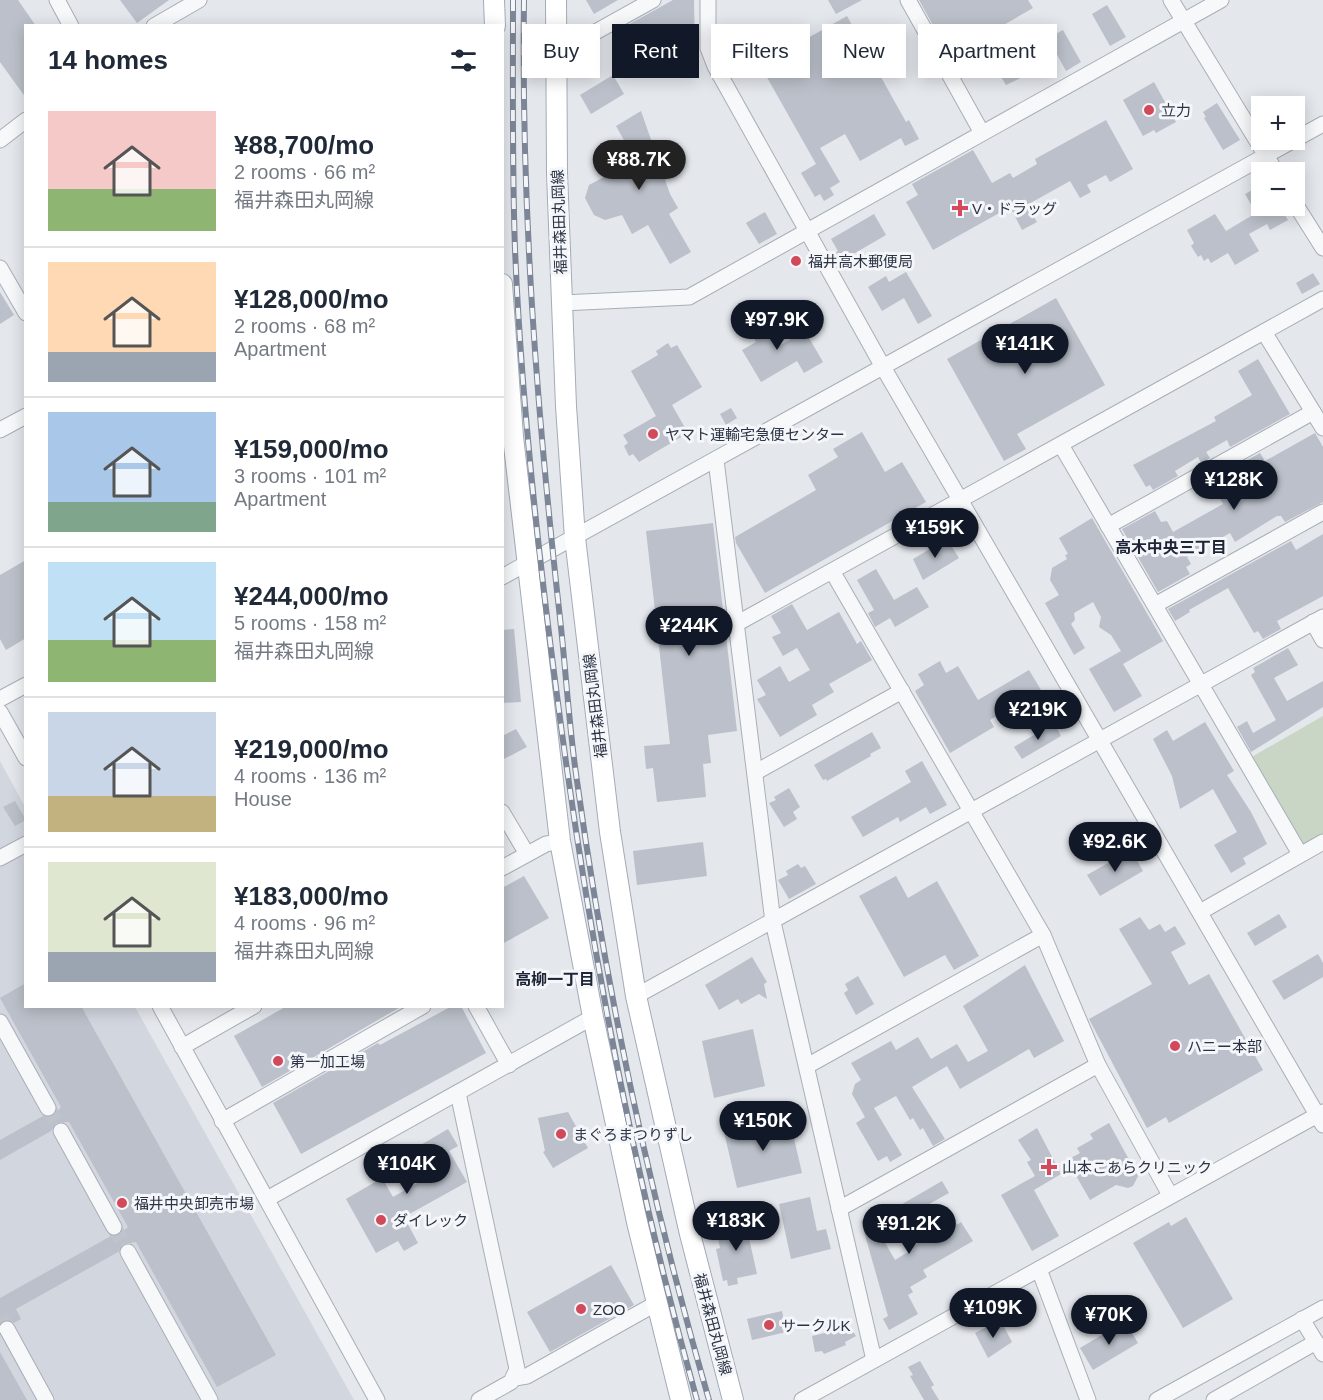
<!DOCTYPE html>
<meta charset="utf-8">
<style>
:root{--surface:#fff;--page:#f6f6f7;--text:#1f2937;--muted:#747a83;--line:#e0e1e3;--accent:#111827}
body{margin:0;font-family:Arial,"Noto Sans JP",sans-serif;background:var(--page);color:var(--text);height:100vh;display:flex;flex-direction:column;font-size:22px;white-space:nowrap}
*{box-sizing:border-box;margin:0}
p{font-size:20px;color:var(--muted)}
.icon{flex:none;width:33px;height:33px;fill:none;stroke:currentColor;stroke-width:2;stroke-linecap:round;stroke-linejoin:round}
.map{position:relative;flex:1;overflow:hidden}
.sheet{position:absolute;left:24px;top:24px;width:480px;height:984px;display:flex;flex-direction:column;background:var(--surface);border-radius:0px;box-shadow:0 3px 15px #0003}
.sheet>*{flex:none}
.top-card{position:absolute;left:522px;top:24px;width:570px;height:54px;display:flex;gap:12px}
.tools{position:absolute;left:1251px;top:96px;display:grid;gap:12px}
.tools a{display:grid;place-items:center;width:54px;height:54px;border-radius:0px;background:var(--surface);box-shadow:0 3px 15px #0003;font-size:30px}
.price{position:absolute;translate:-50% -51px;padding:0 14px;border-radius:21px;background:var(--accent);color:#fff;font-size:20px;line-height:39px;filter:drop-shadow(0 2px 3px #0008)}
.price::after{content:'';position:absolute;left:50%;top:36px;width:18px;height:14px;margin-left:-9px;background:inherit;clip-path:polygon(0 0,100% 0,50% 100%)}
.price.current{background:#222;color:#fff}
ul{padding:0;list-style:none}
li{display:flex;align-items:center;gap:18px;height:150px;padding:0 24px}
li+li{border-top:2px solid var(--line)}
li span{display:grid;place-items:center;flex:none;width:168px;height:120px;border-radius:0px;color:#555}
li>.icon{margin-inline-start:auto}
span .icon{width:72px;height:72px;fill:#fffc;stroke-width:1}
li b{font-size:26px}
h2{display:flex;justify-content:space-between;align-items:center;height:72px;padding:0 24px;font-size:26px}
.chip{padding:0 21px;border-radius:0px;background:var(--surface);box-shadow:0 3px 15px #0003;font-size:21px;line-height:54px}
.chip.current{background:var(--accent);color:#fff}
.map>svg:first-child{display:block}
</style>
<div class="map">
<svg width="1323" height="1400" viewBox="0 0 1323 1400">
<rect width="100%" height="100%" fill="#e4e7ec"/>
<polygon fill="#d2d6de" points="0,761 25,807 26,1006 135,1007 354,1400 0,1400"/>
<polygon fill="#c9d6c5" points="1323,716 1323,836 1306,845 1300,844 1250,758"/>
<g fill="#bbc0ca">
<polygon points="0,0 18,0 36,26 26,26 26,98 0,62"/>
<polygon points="120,0 169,0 137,23"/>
<polygon points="586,0 618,0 594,14"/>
<polygon points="673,0 694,0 695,54 656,77 626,26"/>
<polygon points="828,0 862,0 836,14"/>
<polygon points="919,0 1028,0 1033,8 950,56"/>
<polygon points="1107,5 1126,37 1110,46 1092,14"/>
<polygon points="847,16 906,122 909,120 919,139 905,146 901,138 860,161 845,134 820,148 840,182 830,188 834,195 824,201 820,194 815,197 801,173 816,164 760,65"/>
<polygon points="1063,30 1081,62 1066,71 1048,38"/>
<polygon points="1020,53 1031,73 1006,85 995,67"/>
<polygon points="613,75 624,94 591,114 580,95"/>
<polygon points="1154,82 1176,122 1156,133 1154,130 1143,136 1123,100"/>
<polygon points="1217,103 1240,140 1223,150 1204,118 1206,117 1203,112"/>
<polygon points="641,111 670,194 678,208 669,214 691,252 670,264 648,225 632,234 622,215 605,220 594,215 585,198 589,185 615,171 625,142 616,126"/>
<polygon points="1106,120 1133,169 1110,182 1106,175 1087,185 1091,192 1080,198 1070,181 1027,205 1037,222 1022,230 1010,207 933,250 906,202 918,195 912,184 973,150 992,183 1010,173 1013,178 1037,164 1035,159"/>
<polygon points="1256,188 1257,190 1262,188 1262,206 1279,206 1288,220 1270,230 1267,224 1249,234 1259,251 1235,265 1228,253 1211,263 1208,258 1204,261 1201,255 1198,257 1191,246 1194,243 1187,230 1215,214 1226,231 1256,213 1245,194"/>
<polygon points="765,212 777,234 759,244 746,223"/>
<polygon points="874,214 886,235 838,263 833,254 838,251 831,239"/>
<polygon points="906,272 932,316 918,324 904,298 882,311 868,287 886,276 889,282"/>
<polygon points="1313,273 1320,284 1302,294 1296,283"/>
<polygon points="0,292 14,315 0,324"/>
<polygon points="1056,298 1105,385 1017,434 1026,449 1004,461 947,359"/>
<polygon points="755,310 777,347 805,331 823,362 804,373 797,361 761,382 742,350 756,342 742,317"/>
<polygon points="668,343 671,348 677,345 702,387 672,405 688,433 639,462 633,454 629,456 624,446 628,443 623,435 656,416 631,371 658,355 656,351"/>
<polygon points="1258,359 1290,414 1230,447 1227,440 1206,452 1210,458 1201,463 1198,457 1175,471 1178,476 1153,490 1150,485 1146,487 1133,465 1216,421 1214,417 1252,395 1238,371"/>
<polygon points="731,408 737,418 726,425 720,414"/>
<polygon points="862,432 885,472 902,462 926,502 765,593 736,543 735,537 816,490 808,475 838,457 833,449"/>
<polygon points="1315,433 1323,447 1323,502 1285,522 1281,516 1277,516 1235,542 1230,533 1187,557 1191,564 1186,567 1190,574 1158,592 1122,529 1155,511 1161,522 1167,521 1173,532 1223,504 1215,489 1230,480 1232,484 1253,473 1246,461 1260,453 1265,461"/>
<polygon points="1092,518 1163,641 1123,664 1142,696 1114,712 1089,669 1121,651 1111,635 1099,627 1101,617 1093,602 1074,613 1075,620 1071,624 1085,648 1074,655 1045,603 1059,595 1050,580 1052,568 1067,559 1065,555 1068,554 1059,538"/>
<polygon points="713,523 737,731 708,735 711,763 703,764 706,797 657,802 653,768 646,769 644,746 670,744 646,531"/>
<polygon points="1323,534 1323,596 1277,621 1281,629 1263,639 1258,631 1254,633 1228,588 1189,610 1190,612 1175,621 1168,609 1291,541 1296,550"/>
<polygon points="947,539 959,558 923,580 913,559"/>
<polygon points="26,560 26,638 6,650 0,639 0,575"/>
<polygon points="876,569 894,600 917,587 929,607 895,627 890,618 875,627 868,613 874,610 857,580"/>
<polygon points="792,604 807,630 839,612 857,644 861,641 872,660 829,684 834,692 812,705 817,715 780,737 757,699 766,695 757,680 780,666 789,682 810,670 797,648 783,656 772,637 781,633 771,616"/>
<polygon points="514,629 521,702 502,703 502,630"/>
<polygon points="1288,648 1298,665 1274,678 1287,701 1323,681 1323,707 1251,752 1237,727 1247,721 1253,733 1276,720 1251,675 1255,672 1253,668"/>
<polygon points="940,661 946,673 958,666 978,700 1029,670 1041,690 990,720 994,727 950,753 915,691 924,685 918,674"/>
<polygon points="1205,722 1234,771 1227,775 1251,812 1267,844 1243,858 1246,864 1231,873 1214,845 1237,832 1213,789 1180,809 1172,776 1153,739 1167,730 1173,741"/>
<polygon points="1054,723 1061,736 1022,759 1014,747"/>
<polygon points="516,729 527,747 502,760 502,736"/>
<polygon points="872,732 881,748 870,754 871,756 827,781 826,779 823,780 814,765"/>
<polygon points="922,761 947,805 930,814 926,807 900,822 898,817 863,837 851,817 911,782 905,771"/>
<polygon points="789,788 800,807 793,812 797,819 784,827 769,803 776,800 774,797"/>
<polygon points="15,801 26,820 15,826 3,807"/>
<polygon points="703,842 707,876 637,885 633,851"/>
<polygon points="1131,850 1143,871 1100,896 1087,875"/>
<polygon points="798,864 801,868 805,866 816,884 789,899 778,880 788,875 786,871"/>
<polygon points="524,876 549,918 502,944 502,888"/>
<polygon points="896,876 908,898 937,881 979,956 954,970 945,955 904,977 859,896"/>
<polygon points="1279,914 1287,927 1255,946 1247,933"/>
<polygon points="1140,917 1149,930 1160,924 1165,932 1175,926 1186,944 1171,952 1189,985 1209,974 1263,1070 1169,1123 1166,1117 1147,1128 1089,1019 1152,984 1119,929"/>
<polygon points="1318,954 1323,963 1323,977 1284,1000 1272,981"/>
<polygon points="752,957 767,982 764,984 767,999 759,994 741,1004 738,999 719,1010 705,985"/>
<polygon points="1025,965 1064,1041 1034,1058 1029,1049 960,1089 947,1066 912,1087 945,1139 933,1146 923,1128 920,1130 913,1118 910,1120 896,1096 874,1108 902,1155 890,1162 887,1156 878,1161 856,1123 865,1117 852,1094 855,1084 861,1080 851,1063 891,1041 896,1050 918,1037 931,1059 957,1044 968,1062 988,1051 963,1006"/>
<polygon points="858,976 874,1004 856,1015 844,993 848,990 845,984"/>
<polygon points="26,983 26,1006 81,1006 276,1355 217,1387 136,1242 123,1244 118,1252 16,1309 21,1319 14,1323 7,1319 0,1323 0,1298 111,1236 119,1235 128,1227 69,1122 56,1123 51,1131 0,1160 0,1140 43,1116 52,1117 61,1107 0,998"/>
<polygon points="287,1006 402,1006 262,1087 234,1036"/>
<polygon points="452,1006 461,1006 486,1053 301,1154 273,1103 378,1043 380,1045"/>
<polygon points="753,1029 765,1086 714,1098 702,1041"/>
<polygon points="568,1112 588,1148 553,1168 543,1152 545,1151 538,1118"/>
<polygon points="789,1117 802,1173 737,1188 724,1132"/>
<polygon points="1109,1123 1138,1176 1133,1186 1128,1188 1116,1185 1090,1200 1067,1160 1080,1153 1077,1148 1093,1139 1090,1134"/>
<polygon points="1037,1128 1061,1174 1034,1190 1059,1236 1032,1251 1001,1195 1035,1176 1027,1162 1031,1160 1018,1140"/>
<polygon points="448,1129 458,1146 449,1151 467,1182 404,1217 418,1243 404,1251 398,1241 376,1253 346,1199 382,1178 393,1197 423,1180 407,1153"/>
<polygon points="942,1181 949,1193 879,1232 895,1260 913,1249 911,1247 955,1222 957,1225 961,1222 973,1241 923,1270 927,1277 910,1287 913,1292 908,1295 918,1314 889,1330 883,1319 888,1316 861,1221 870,1216 873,1221"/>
<polygon points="810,1197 817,1231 826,1229 831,1249 791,1259 779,1204"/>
<polygon points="1186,1217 1233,1299 1183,1328 1133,1243 1169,1222 1171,1226"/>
<polygon points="750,1221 754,1237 749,1238 757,1274 737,1278 738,1284 728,1286 727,1280 723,1281 716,1249 720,1248 716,1228"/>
<polygon points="611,1265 634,1305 550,1352 527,1312"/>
<polygon points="782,1311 786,1332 752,1340 747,1319"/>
<polygon points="1125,1321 1138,1343 1093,1370 1080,1348"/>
<polygon points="992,1324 995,1330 1003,1325 1012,1342 988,1358 975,1333"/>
<polygon points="850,1327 856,1336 845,1342 846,1345 824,1354 822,1351 815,1352 812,1336"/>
<polygon points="0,1352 27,1400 0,1400"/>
<polygon points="920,1361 934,1385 931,1387 939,1400 924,1400 910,1376 913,1375 908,1367"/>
</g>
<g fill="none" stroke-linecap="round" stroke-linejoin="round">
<g stroke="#bfc3cb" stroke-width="15" stroke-dasharray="15 8" stroke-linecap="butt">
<polyline points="48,1108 61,1131"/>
<polyline points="114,1227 128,1252"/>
<polyline points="0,1317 7,1329"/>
</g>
<defs>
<g id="minor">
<polyline points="57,0 71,26"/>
<polyline points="708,0 708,48 715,66 883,367 1323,1125"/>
<polyline points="908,0 982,133"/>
<polyline points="1171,0 1276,172"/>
<polyline points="154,26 199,0"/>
<polyline points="556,54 653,0"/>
<polyline points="0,140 26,120"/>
<polyline points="1294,202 1323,248"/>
<polyline points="0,268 26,313"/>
<polyline points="562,303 689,297 1221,0"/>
<polyline points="1264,332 1323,428"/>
<polyline points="0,430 26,416"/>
<polyline points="1061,445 1300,854"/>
<polyline points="716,460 773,922 874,1360"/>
<polyline points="1108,526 1313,412"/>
<polyline points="832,571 1043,935 1098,1065 1170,1195"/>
<polyline points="502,577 1323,124"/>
<polyline points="1155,605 1323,512"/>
<polyline points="1313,622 1323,640"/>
<polyline points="736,624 1323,299"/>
<polyline points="0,699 26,685"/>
<polyline points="0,712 26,758"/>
<polyline points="756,772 902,691"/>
<polyline points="502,812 527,854"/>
<polyline points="0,858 26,844"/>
<polyline points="502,868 546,844 560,841"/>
<polyline points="1200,912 1323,842"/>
<polyline points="636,996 1323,617"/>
<polyline points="160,1006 377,1400"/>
<polyline points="476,1006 509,1065"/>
<polyline points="0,1022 48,1108"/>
<polyline points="182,1047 254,1006"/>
<polyline points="807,1066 1043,935"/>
<polyline points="458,1093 517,1369 511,1382 479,1400"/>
<polyline points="222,1121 423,1006"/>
<polyline points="61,1131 114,1227"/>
<polyline points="267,1199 593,1017"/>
<polyline points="839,1209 1098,1065"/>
<polyline points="128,1252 210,1400"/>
<polyline points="1039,1269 1088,1400"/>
<polyline points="1302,1319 1323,1354"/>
<polyline points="7,1329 46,1400"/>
<polyline points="515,1378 527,1376 657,1303"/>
<polyline points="802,1400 1323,1112"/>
<polyline points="1157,1400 1323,1308"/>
<polyline points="1214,1400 1316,1342"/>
</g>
<g id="major">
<polyline points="494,0 495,26"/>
<polyline points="556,0 557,173 566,406 575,538 610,832 636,996 690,1234 733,1400"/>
<polyline points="502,284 513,437 560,841 593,1017 637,1222 681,1400"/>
</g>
</defs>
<use href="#minor" stroke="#a9aeb7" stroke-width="17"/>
<use href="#major" stroke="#a3abb8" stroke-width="22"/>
<use href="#minor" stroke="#f7f8fa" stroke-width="15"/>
<use href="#major" stroke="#fff" stroke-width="20"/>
<defs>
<g id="rail">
<path d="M513,0C513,83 512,166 515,249C521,396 537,543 556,688C587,929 631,1167 697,1400"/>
<path d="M524,0C521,207 537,413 560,618C566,672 569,727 577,781C606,990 650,1197 709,1400"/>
</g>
</defs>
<use href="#rail" stroke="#7d8696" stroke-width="6"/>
<use href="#rail" stroke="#f4f6f9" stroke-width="4" stroke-dasharray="11" stroke-linecap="butt"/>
</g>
<g fill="#d1495b" stroke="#f4f6f9" stroke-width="2">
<circle cx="1149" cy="110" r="6"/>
<path d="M957 199h6v6h6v6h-6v6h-6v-6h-6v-6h6z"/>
<circle cx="796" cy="261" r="6"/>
<circle cx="653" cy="434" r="6"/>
<circle cx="1175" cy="1046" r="6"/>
<circle cx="278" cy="1061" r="6"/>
<circle cx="561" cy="1134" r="6"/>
<path d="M1046 1158h6v6h6v6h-6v6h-6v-6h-6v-6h6z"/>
<circle cx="122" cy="1203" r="6"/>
<circle cx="381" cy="1220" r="6"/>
<circle cx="581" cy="1309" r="6"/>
<circle cx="769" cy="1325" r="6"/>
</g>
<g text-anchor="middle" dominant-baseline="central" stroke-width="6" stroke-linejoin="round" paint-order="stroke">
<g font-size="15" fill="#2b3445" stroke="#f4f6f9" text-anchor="start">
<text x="1161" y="110">立力</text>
<text x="972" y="208">V・ドラッグ</text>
<text x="808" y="261">福井高木郵便局</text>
<text x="665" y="434">ヤマト運輸宅急便センター</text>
<text x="1187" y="1046">ハニー本部</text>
<text x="290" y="1061">第一加工場</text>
<text x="573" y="1134">まぐろまつりずし</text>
<text x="1062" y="1167">山本こあらクリニック</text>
<text x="134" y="1203">福井中央卸売市場</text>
<text x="393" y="1220">ダイレック</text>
<text x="593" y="1309">ZOO</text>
<text x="781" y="1325">サークルK</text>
</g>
<g font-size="15" fill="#2b3445" stroke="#f4f6f9">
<text transform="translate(559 222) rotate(-92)">福井森田丸岡線</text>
<text transform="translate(595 706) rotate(-97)">福井森田丸岡線</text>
<text transform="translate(713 1324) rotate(75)">福井森田丸岡線</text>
</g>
<g font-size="16" font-weight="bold" fill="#1d2536" stroke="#f4f6f9">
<text x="1171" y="547">高木中央三丁目</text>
<text x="555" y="979">高柳一丁目</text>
</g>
</g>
</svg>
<div class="tools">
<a>+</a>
<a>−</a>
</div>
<b class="price current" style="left:639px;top:191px">¥88.7K</b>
<b class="price" style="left:777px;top:351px">¥97.9K</b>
<b class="price" style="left:1025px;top:375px">¥141K</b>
<b class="price" style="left:1234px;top:511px">¥128K</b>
<b class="price" style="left:935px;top:559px">¥159K</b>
<b class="price" style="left:689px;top:657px">¥244K</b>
<b class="price" style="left:1038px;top:741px">¥219K</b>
<b class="price" style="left:1115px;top:873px">¥92.6K</b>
<b class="price" style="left:763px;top:1152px">¥150K</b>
<b class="price" style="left:407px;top:1195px">¥104K</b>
<b class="price" style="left:736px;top:1252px">¥183K</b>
<b class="price" style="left:909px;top:1255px">¥91.2K</b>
<b class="price" style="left:993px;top:1339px">¥109K</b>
<b class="price" style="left:1109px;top:1346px">¥70K</b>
<div class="top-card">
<a class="chip">Buy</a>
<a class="chip current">Rent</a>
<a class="chip">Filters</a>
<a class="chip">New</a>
<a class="chip">Apartment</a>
</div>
<section class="sheet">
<h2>14 homes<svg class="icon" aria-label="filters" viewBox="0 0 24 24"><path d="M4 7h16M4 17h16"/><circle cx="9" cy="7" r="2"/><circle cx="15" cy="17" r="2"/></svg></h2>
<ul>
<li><span style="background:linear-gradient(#f6c9c9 65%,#8fb573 0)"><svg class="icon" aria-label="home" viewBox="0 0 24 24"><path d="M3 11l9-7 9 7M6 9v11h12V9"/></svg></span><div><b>¥88,700/mo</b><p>2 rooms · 66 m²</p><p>福井森田丸岡線</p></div></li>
<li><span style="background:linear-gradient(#ffd9b3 75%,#9aa5b1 0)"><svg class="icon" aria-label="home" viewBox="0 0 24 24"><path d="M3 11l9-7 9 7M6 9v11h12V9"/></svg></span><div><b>¥128,000/mo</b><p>2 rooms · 68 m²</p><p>Apartment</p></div></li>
<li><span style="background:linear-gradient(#a9c7e8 75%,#7fa58c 0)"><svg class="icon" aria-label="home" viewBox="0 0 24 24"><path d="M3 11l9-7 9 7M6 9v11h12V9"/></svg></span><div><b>¥159,000/mo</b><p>3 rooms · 101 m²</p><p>Apartment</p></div></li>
<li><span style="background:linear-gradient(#bfe0f5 65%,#8fb573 0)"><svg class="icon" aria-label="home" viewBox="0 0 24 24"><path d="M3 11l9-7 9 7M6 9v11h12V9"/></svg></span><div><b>¥244,000/mo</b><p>5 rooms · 158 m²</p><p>福井森田丸岡線</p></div></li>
<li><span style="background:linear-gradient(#c9d6e8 70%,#c2b280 0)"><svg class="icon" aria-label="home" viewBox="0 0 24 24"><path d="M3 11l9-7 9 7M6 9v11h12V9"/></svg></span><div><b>¥219,000/mo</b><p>4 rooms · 136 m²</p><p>House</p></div></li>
<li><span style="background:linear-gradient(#dfe7d0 75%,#9aa5b1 0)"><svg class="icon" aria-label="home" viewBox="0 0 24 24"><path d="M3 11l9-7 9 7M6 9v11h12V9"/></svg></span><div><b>¥183,000/mo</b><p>4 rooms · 96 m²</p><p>福井森田丸岡線</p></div></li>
</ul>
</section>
</div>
